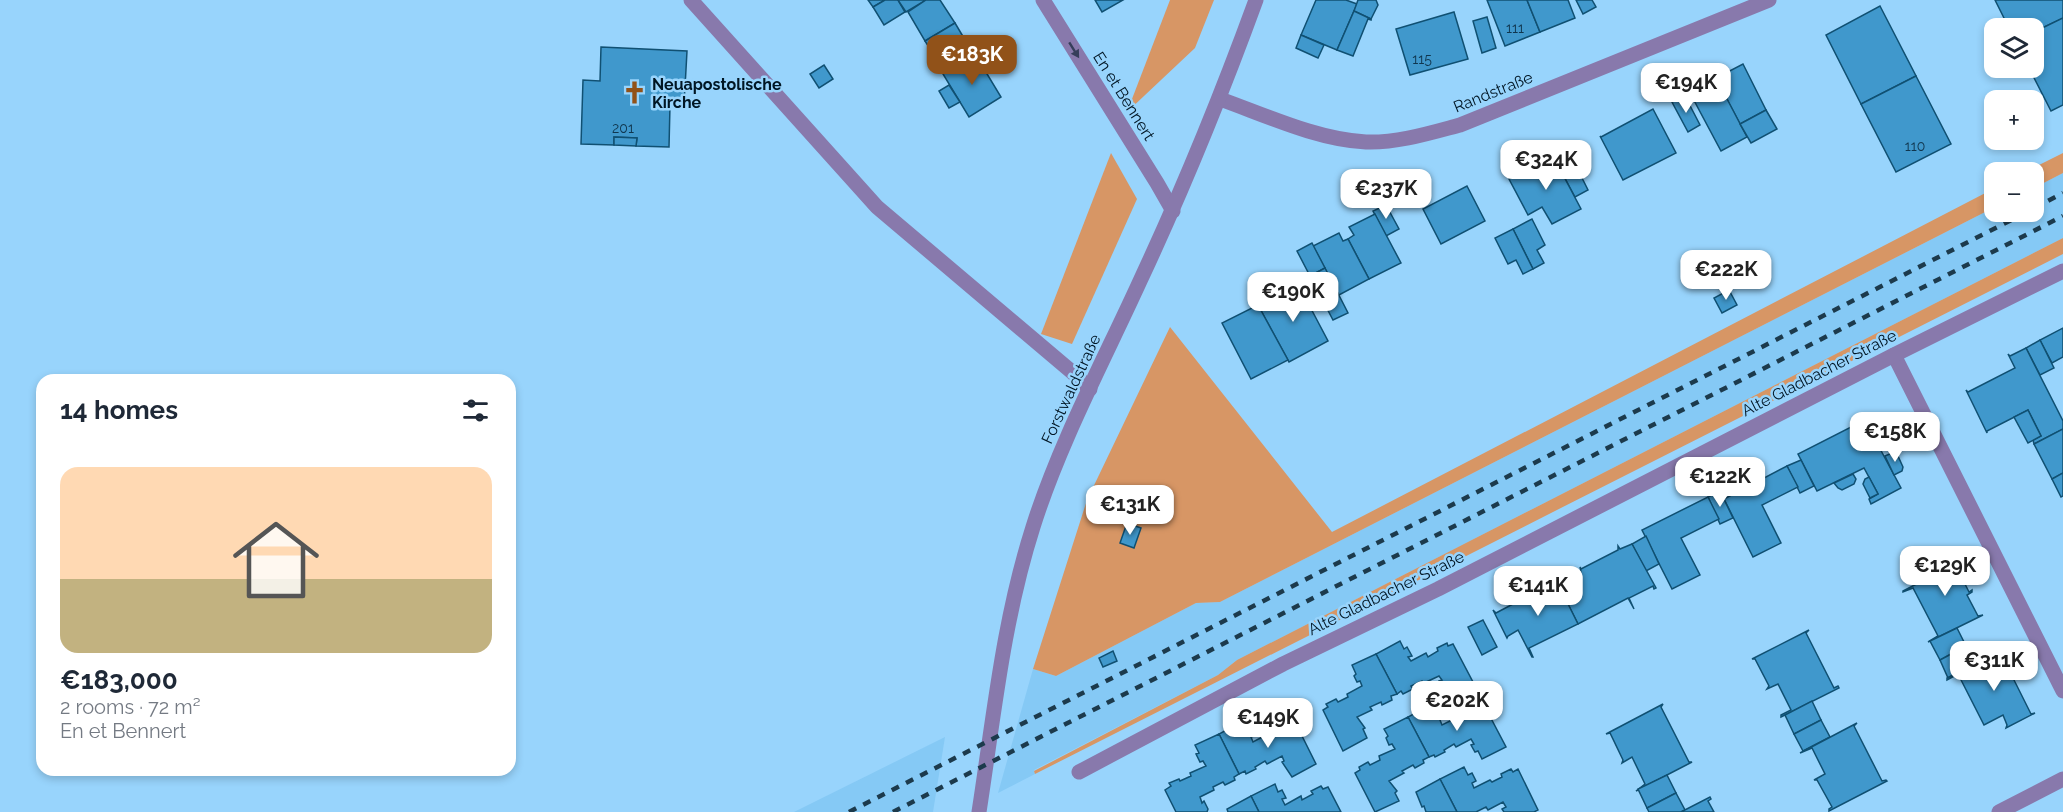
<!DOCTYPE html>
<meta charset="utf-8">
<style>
:root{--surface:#fff;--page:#f2f2f3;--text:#1f2937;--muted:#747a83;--accent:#915219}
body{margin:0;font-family:Raleway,sans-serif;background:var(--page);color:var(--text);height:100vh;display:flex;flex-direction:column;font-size:22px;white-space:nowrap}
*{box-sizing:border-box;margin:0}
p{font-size:20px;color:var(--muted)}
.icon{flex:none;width:33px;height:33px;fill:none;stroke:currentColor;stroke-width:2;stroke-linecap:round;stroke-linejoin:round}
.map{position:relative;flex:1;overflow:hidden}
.drawer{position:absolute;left:36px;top:374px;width:480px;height:402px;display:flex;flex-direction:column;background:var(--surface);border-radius:18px;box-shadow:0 3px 9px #0003}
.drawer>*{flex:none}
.buttons{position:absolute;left:1984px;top:18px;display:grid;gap:12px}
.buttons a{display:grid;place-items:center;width:60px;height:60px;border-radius:12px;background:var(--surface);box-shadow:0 3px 9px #0003;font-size:30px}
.price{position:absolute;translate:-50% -51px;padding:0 14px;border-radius:12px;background:#fff;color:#222;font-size:20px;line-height:39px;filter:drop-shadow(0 2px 3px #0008)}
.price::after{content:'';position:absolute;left:50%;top:36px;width:18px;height:14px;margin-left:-9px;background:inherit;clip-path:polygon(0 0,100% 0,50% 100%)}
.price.selected{background:var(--accent);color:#fff}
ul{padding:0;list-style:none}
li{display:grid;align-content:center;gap:12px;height:318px;padding:0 24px}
li span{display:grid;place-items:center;height:186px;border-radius:18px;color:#555}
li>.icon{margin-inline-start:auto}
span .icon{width:108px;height:108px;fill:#fffc;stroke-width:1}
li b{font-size:26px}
h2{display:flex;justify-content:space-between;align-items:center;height:72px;padding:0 24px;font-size:26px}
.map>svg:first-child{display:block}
</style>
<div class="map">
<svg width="2063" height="812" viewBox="0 0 2063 812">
<rect width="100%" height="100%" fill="#98d4fc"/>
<g fill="#85c9f5">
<polygon points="2063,173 2063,238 1237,660 1218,675 1034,770 1035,774 998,793 1033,669 1056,676 1196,603 1220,602 1995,207 1995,212 2034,212 2034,188"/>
<polygon points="945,737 933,812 794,812"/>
</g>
<g fill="#d79665">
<polygon points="1170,0 1214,0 1195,48 1127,112"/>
<polygon points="1111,153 1137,199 1072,344 1041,334"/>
<polygon points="2063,153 2063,173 2034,188 2034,172 2025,172"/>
<polygon points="1995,188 1995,207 1220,602 1196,603 1056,676 1033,669 1087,500 1170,327 1332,532"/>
<polygon points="2063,238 2063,254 1035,774 1034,771 1218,675 1237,660"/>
</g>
<g fill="#4098cc" stroke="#105072" stroke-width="1.5">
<polygon points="868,0 885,0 873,7"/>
<polygon points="885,0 898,0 905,12 884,25 873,7"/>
<polygon points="898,0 926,0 906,12"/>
<polygon points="926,0 940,0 955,23 925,41 908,12"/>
<polygon points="1095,0 1123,0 1102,12"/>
<polygon points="1316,0 1346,0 1357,4 1337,50 1301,35"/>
<polygon points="1358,0 1376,0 1378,5 1371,19 1354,11"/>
<polygon points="1487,0 1527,0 1540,32 1505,46"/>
<polygon points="1527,0 1568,0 1575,18 1540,32"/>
<polygon points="1576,0 1592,0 1596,7 1583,14"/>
<polygon points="1995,0 2063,0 2063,18 2034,32 2034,28 2009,28"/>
<polygon points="1880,6 1916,76 1861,104 1826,35"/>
<polygon points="1354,11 1371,19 1371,20 1368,19 1353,56 1337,50"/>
<polygon points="1454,12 1468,59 1410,75 1396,29"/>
<polygon points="1487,17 1496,48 1482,53 1473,21"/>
<polygon points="2063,18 2063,105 2051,111 2029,68 2034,68 2034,32"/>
<polygon points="955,23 974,55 945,73 925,41"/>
<polygon points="1301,35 1324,45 1318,58 1296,48"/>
<polygon points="601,47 687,51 684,106 670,105 669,147 636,146 637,138 614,137 614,145 581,144 583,80 600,81"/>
<polygon points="975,54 1001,97 969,117 943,74"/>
<polygon points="1743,64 1766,110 1740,124 1716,78"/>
<polygon points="824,65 833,79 819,88 810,74"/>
<polygon points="1916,76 1951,144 1896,172 1861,104"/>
<polygon points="1716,78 1747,137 1721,151 1689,91"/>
<polygon points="949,85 960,102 949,108 939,91"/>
<polygon points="1685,96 1700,125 1688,132 1672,102"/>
<polygon points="1653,109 1676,153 1623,180 1600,136 1601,137"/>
<polygon points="1766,110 1777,129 1751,143 1740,124"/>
<polygon points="614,137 637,138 636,146 614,145"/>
<polygon points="1567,148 1588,190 1575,197 1553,156"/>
<polygon points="1553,156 1581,209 1552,224 1542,207 1528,215 1509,179"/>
<polygon points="1467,186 1485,221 1441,244 1423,209"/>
<polygon points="1386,205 1399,229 1386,236 1373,211"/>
<polygon points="1375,214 1401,263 1369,279 1348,239 1354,235 1349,227"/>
<polygon points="1532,219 1545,245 1537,250 1544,263 1533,269 1513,229"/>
<polygon points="1513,229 1533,269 1523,274 1516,260 1508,264 1495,238"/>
<polygon points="1339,233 1343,241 1348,239 1369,279 1339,295 1313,246"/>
<polygon points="1312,243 1325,268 1310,276 1297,251"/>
<polygon points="1325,268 1348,313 1333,320 1310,276"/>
<polygon points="1298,284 1328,341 1289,362 1258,305"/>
<polygon points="1729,290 1737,305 1722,313 1714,298"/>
<polygon points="1258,305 1288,360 1251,379 1222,323"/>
<polygon points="2063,328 2063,357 2052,363 2040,340"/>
<polygon points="2040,340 2054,368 2040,375 2026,348"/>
<polygon points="2026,348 2063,421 2063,429 2034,444 2033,440 2041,436 2028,410 1987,431 1987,433 1966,390 1968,392 2015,368 2008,354 2010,356"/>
<polygon points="2028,410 2041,436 2028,443 2014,417"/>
<polygon points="1863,417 1901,488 1871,504 1869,499 1878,494 1864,468 1817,491 1798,454 1865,420"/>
<polygon points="2063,429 2063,473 2052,479 2034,444"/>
<polygon points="1892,453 1897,454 1903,467 1902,471 1894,475 1885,456"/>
<polygon points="1801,460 1814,486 1800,493 1787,466"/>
<polygon points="1787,466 1798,487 1762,505 1781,543 1753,557 1724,499"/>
<polygon points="2063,473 2063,496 2061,497 2052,479"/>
<polygon points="1853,474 1856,479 1854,484 1842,490 1838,488 1834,483"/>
<polygon points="1869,477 1878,494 1870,498 1863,484 1865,479"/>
<polygon points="1720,491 1733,518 1720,524 1708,497"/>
<polygon points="1708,497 1719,519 1681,538 1700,575 1672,589 1642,530"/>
<polygon points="1127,523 1141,528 1134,548 1120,543"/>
<polygon points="1646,536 1659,564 1646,571 1632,544"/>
<polygon points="1632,544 1656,588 1654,589 1653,586 1629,598 1634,609 1628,598 1578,624 1558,584 1581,572 1580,567 1581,569 1618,550 1618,546 1620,549"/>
<polygon points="1952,552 1950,554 1969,592 1972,590 1972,592 1967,595 1978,616 1983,615 1928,642 1938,636 1913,588 1903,592 1903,591 1932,576 1925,565"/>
<polygon points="1558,584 1578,624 1529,648 1533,657 1532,657 1518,630 1508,636 1507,638 1493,610 1496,613 1532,594 1531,591 1535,595"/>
<polygon points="1483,620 1497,647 1482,655 1468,627"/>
<polygon points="1957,628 1966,646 1940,660 1930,641"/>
<polygon points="1809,630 1806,633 1834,688 1838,686 1839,688 1781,717 1781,715 1791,710 1778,684 1767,689 1769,686 1755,659 1752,659"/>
<polygon points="1400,641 1404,649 1407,647 1412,656 1408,657 1411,661 1426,653 1428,657 1438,651 1437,648 1447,643 1448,646 1453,644 1474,684 1450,696 1445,688 1443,689 1439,681 1442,680 1439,676 1424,683 1422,681 1411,686 1413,689 1403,694 1401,691 1397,694 1376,654"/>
<polygon points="1966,646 1975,664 1948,678 1940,660"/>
<polygon points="1113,651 1117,661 1103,667 1099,658"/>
<polygon points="2002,651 2003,652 1997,655 2008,676 2014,674 2012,676 2031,714 2035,713 2006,728 2007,725 2003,715 1984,725 1958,674 1947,680 1947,678"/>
<polygon points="1376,654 1397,694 1391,696 1392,700 1382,705 1381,702 1370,707 1372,710 1357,717 1365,728 1363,729 1367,738 1343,751 1323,710 1328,707 1326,704 1336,699 1338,702 1348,697 1347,694 1362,686 1360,681 1357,682 1354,676 1356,674 1352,665"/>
<polygon points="1284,701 1296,724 1291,726 1289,724 1279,728 1280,731 1270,737 1257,714"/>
<polygon points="1812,701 1821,720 1794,734 1785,715"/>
<polygon points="1432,704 1436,712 1439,711 1443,718 1440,720 1442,725 1458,717 1460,720 1470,714 1469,711 1479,706 1480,709 1485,707 1506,747 1482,759 1478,751 1475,752 1471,745 1474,744 1471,739 1456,747 1454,744 1444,750 1445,752 1435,757 1434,755 1429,757 1408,717"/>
<polygon points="1663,704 1661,707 1689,762 1692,762 1636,791 1645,784 1632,757 1622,763 1623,760 1610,733 1606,734"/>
<polygon points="1408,717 1429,757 1423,760 1424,763 1415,768 1413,765 1402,771 1404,773 1389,781 1397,791 1395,793 1399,801 1375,812 1355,773 1360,770 1359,767 1368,762 1370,765 1380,760 1379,756 1395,749 1392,744 1389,745 1386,738 1388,736 1384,729"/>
<polygon points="1821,720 1830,737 1803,751 1794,734"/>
<polygon points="1243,721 1247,730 1250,728 1254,736 1251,737 1253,742 1268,734 1270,737 1280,731 1279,728 1289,724 1291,726 1296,724 1316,764 1292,777 1282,762 1284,761 1282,756 1267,764 1265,761 1255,767 1256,769 1246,774 1245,771 1239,774 1219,734"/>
<polygon points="1857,723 1854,726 1882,781 1886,780 1887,781 1829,811 1829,809 1832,807 1817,780 1814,780 1825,774 1812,748 1800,753"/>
<polygon points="1219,734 1239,774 1234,777 1235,780 1225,785 1223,782 1213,787 1214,790 1200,797 1202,803 1204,801 1208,809 1207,812 1176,812 1165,790 1171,786 1169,783 1179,779 1180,781 1191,776 1190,773 1206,766 1203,761 1200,762 1196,754 1199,753 1195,745"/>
<polygon points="1464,767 1468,775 1472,773 1476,781 1472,783 1474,788 1490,780 1492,782 1502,777 1501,774 1511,769 1513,772 1518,769 1538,810 1534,812 1504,812 1502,809 1506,807 1503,802 1488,810 1486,807 1476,812 1457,812 1440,779"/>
<polygon points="1667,775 1676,793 1647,808 1638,789"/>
<polygon points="1440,779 1457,812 1426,812 1424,806 1422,807 1416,792"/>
<polygon points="1275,784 1278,792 1282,790 1286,798 1282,799 1285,805 1301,796 1302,800 1313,794 1311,791 1321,786 1323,789 1328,787 1341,812 1259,812 1251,796"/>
<polygon points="1676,793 1685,810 1681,812 1649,812 1647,808"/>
<polygon points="1251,796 1259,812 1228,812 1227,809"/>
<polygon points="1710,797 1711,799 1708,801 1714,812 1681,812"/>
</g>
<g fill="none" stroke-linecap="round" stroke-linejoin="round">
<polyline stroke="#8879ac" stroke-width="15" points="691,0 877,207 1072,372 1090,389"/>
<g stroke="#8879ac" stroke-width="15">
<polyline points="1043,0 1157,183 1173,211"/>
<path d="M1220,99C1265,115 1318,140 1366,142C1398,143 1430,133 1460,125L1769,0"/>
<polyline points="1894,355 2063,691"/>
<polyline points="1079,772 1283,664 1438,589 1894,355 2063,271"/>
<polyline points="1999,812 2063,779"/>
</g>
<path stroke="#8879ac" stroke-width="15" d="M979,812C994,715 1003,621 1033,527C1059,444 1104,360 1140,281C1183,189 1221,96 1256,0"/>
<g stroke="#1c3a4c" stroke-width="4.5" stroke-dasharray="8 8" stroke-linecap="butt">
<polyline points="2034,208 2063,193"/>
<polyline points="849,812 2027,212"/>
<polyline points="893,812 2063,216"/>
</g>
</g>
<defs><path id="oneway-solid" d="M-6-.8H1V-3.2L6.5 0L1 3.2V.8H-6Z" transform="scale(1.5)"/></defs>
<use fill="#363e5a" href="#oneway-solid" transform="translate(1074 50) rotate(58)"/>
<defs>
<symbol id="church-bare" viewBox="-9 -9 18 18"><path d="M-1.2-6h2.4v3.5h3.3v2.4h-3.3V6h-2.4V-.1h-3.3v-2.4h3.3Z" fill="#915219" stroke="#98d4fc" stroke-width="2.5" paint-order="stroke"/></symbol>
</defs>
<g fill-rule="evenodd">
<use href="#church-bare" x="618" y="76" width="33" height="33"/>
</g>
<g text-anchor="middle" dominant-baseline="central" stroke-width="5" stroke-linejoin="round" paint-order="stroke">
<g font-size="14" fill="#10364e">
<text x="1515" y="28">111</text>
<text x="1422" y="59">115</text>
<text x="623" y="128">201</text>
<text x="1915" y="146">110</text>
</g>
<g font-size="16" font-weight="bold" fill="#001624" stroke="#98d4fc" text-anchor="start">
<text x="652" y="84">Neuapostolische<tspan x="652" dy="18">Kirche</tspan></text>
</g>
<g font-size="16" fill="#001624" stroke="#98d4fc">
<text transform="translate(1493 92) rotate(-22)">Randstraße</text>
<text transform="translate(1124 96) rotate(58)">En et Bennert</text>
<text transform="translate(1819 373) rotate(-27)">Alte Gladbacher Straße</text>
<text transform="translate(1071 389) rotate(-65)">Forstwaldstraße</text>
<text transform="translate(1386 593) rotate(-26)">Alte Gladbacher Straße</text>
</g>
</g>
</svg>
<div class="buttons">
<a><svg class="icon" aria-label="layers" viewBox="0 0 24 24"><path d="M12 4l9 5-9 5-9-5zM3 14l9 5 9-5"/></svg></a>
<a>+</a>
<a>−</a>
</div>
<b class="price selected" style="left:972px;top:86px">€183K</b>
<b class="price" style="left:1686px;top:114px">€194K</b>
<b class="price" style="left:1546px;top:191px">€324K</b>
<b class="price" style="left:1386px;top:220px">€237K</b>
<b class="price" style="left:1726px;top:301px">€222K</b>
<b class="price" style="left:1293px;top:323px">€190K</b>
<b class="price" style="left:1895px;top:463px">€158K</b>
<b class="price" style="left:1720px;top:508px">€122K</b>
<b class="price" style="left:1130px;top:536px">€131K</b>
<b class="price" style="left:1945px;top:597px">€129K</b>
<b class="price" style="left:1538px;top:617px">€141K</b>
<b class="price" style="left:1994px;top:692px">€311K</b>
<b class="price" style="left:1457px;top:732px">€202K</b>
<b class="price" style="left:1268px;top:749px">€149K</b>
<section class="drawer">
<h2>14 homes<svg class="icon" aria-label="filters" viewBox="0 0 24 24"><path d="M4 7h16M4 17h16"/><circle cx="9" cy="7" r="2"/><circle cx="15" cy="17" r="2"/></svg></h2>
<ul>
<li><span style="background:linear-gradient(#ffd9b3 60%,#c2b280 0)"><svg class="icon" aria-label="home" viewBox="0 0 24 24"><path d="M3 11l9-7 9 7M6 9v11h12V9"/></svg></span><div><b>€183,000</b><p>2 rooms · 72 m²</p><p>En et Bennert</p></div></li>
</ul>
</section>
</div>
